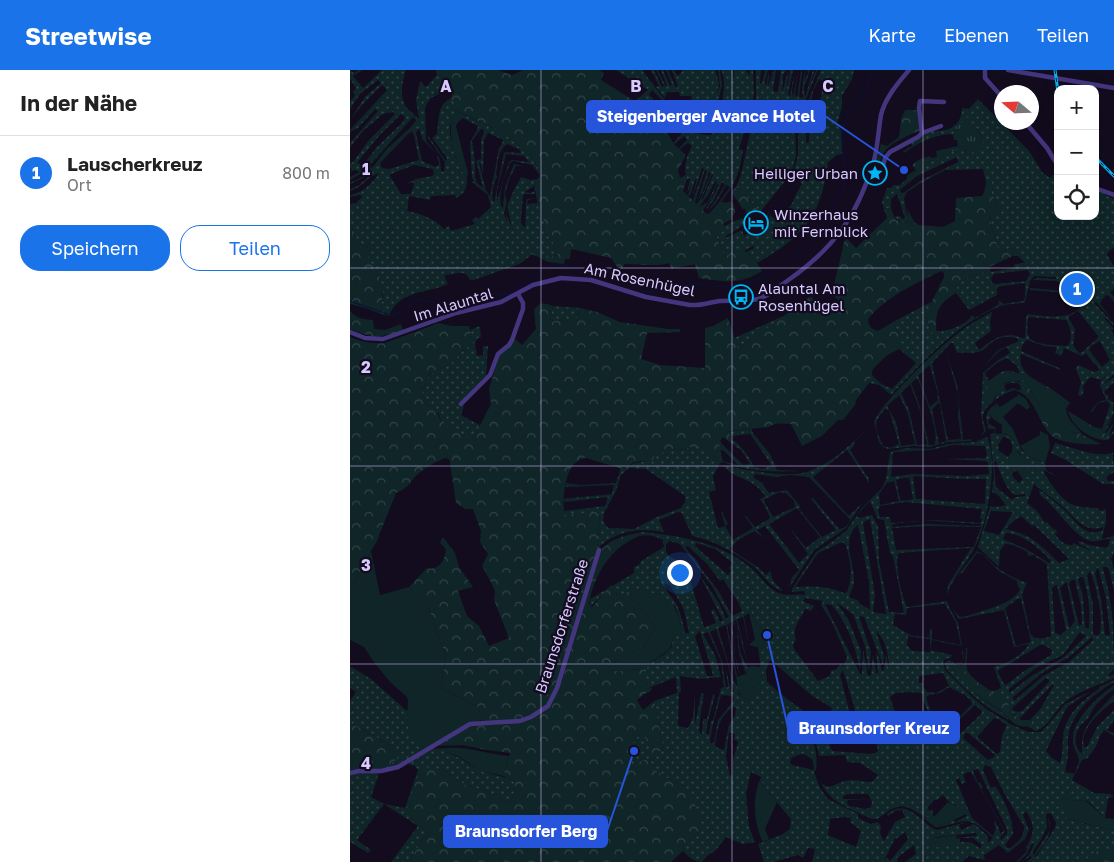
<!DOCTYPE html>
<html lang="de">
<head>
<meta charset="utf-8">
<style>
  body { margin:0; font-family:"Golos Text",sans-serif; background:#f6f6f6; color:#222 }
  .controls { position:absolute; right:15px; top:15px; display:grid; overflow:hidden; border-radius:10px; box-shadow:0 5px 20px #0002 }
  .controls button { width:45px; height:45px; display:grid; place-items:center; padding:0; border:0; border-bottom:1px solid #e0e0e0; background:#fff; color:#222; font:25px sans-serif }
  .compass { position:absolute; left:644px; top:15px; width:45px; height:45px; border-radius:50%; background:#fff; box-shadow:0 5px 20px #0002; rotate:289deg }
  .you { position:absolute; left:329px; top:502px; width:18px; height:18px; margin:-12px; border:4px solid #fff; border-radius:50%; background:#1a73e8; box-shadow:0 0 0 8px #1a73e833 }
  .badge { display:grid; place-items:center; width:32px; height:32px; border-radius:50%; background:#1a73e8; color:#fff; font-size:16px; font-weight:700 }
  .pin { position:absolute; translate:-50% -50%; border:2px solid #fff; box-shadow:0 1px 5px #0006 }
  .list { margin:0; padding:0; list-style:none }
  h2 { display:flex; justify-content:space-between; align-items:center; height:65px; margin:0; padding:0 20px; font-size:21px }
  h2 small { font-size:16px; font-weight:400; color:#767676 }
  .list li { display:grid; grid-template-columns:32px 1fr auto; gap:15px; align-items:center; box-sizing:border-box; height:75px; padding:0 20px; border-top:1px solid #e0e0e0 }
  .list b { display:block; font-size:19px; white-space:nowrap }
  .list p { margin:0; font-size:16px; white-space:nowrap; color:#767676 }
  .list em { font-size:16px; font-style:normal; color:#767676 }
  .actions { display:flex; gap:10px; padding:15px 20px }
  .actions a { flex:1; padding:11px 0; border:1px solid #1a73e8; border-radius:20px; text-align:center; font-size:18px; color:#1a73e8 }
  .actions .main { background:#1a73e8; color:#fff }
  .icon { flex:none; width:28px; height:28px; fill:none; stroke:currentColor; stroke-width:2; stroke-linecap:round; stroke-linejoin:round }
  .map { position:relative; flex:none; width:764px; height:792px; overflow:hidden }
  header { display:flex; align-items:center; gap:30px; box-sizing:border-box; height:70px; padding:0 25px; background:#1a73e8; color:#fff }
  header strong { font-size:24px }
  nav { display:flex; gap:28px; margin-inline-start:auto; font-size:18px }
  main { display:flex }
  aside { flex:1; background:#fff }
  .map>svg:first-child { display:block }
  .grass { fill:url(#grass-dots); fill-rule:evenodd }
  .forest { fill:url(#forest-crowns) }
  .park { fill:url(#park-tufts) }
  .garden { fill:#0f2528 }
  .lines { fill:none; stroke-linecap:round; stroke-linejoin:round }
  .stream { stroke:#08123b; stroke-width:1 }
  .minor { stroke:#44367e; stroke-width:4.5 }
  .rail-casing { stroke:#00b5f4; stroke-width:3 }
  .rail { stroke:#120c1e; stroke-width:1; stroke-dasharray:4; stroke-linecap:butt }
  .grid { fill:none; stroke:#d8c9ff; stroke-width:1; stroke-opacity:0.55 }
  .labels { text-anchor:middle; dominant-baseline:central; stroke-width:4.5; stroke-linejoin:round; paint-order:stroke }
  .poi-label { font-size:15px; fill:#d8c9ff; stroke:#120c1e; text-anchor:start }
  .street-label { font-size:15px; fill:#d8c9ff; stroke:#120c1e }
  .grid-label { font-size:16px; text-anchor:middle; font-weight:bold; fill:#d8c9ff; stroke:#120c1e; stroke-width:4.5; stroke-linejoin:round; paint-order:stroke }
  .leader { fill:none; stroke:#2654da; stroke-width:2 }
  .callout-dot { fill:#2654da; stroke:#120c1e; stroke-width:2 }
  .callout { fill:#2654da; stroke:#2654da; stroke-width:2 }
  .callout-label { font-size:16px; text-anchor:middle; font-weight:bold; fill:#fff }
</style>
</head>
<body>
<header>
<strong>Streetwise</strong>
<nav><a>Karte</a><a>Ebenen</a><a>Teilen</a></nav>
</header>
<main>
<aside>
<h2>In der Nähe<small></small></h2>
<ul class="list">
<li><span class="badge">1</span><div><b>Lauscherkreuz</b><p>Ort</p></div><em>800 m</em></li>
</ul>
<div class="actions"><a class="main">Speichern</a><a>Teilen</a></div>
</aside>
<div class="map">
<svg width="764" height="792" viewBox="0 0 764 792">
  <defs>
    <pattern id="grass-dots" width="8" height="8" patternUnits="userSpaceOnUse" patternTransform="scale(1.25)"><rect width="8" height="8" fill="#0f2528"/><path d="M2 2h.1M6 6h.1" fill="none" stroke="#314348" stroke-width="1.8" stroke-linecap="round"/></pattern>
    <pattern id="forest-crowns" width="20" height="18" patternUnits="userSpaceOnUse" patternTransform="scale(1.25)"><rect width="20" height="18" fill="#0f2528"/><path d="M2 6a3 3 0 1 1 6 0M12 15a3 3 0 1 1 6 0" fill="none" stroke="#314348"/></pattern>
    <pattern id="park-tufts" width="24" height="20" patternUnits="userSpaceOnUse" patternTransform="scale(1.25)"><rect width="24" height="20" fill="#0f2528"/><path d="M3 7l-1-3M5 7V3M7 7l1-3M15 17l-1-3M17 17v-4M19 17l1-3" fill="none" stroke="#314348"/></pattern>
  </defs>
  <rect width="100%" height="100%" fill="#120c1e"/>
  <g class="grass">
    <path d="M0 0 4 3 8 0H13L3 6 13 18 32 0H56C52 12 48 30 59 40 62 43 65 45 68 49L69 48 66 30 70 11 76 17 87 5 100 17 85 23 77 33 75 39 76 71 87 84 72 69 69 58 66 63 72 91 86 97 89 94 87 85 90 90 91 101 94 102 95 92 93 89 78 68V66L96 91 97 88 82 68 87 64C89 52 87 34 100 29 103 30 105 31 106 34 108 40 101 50 100 57 99 70 108 99 117 108 117 118 115 124 106 128L105 125 81 126 80 130 59 126 57 141C70 143 85 149 94 159L99 156 101 161 125 154 122 150 126 147 128 149 141 137 138 125 122 112 124 111 122 108 120 72 127 60 128 56 113 48 106 54 111 43C141 59 187 73 192 111L184 113V116L175 122 181 123 185 121V124H175L173 125 171 153 175 158 176 131 177 129 186 128 178 130 177 134 188 133 208 185 197 188 180 183 183 184 169 194 124 210H120C115 198 105 205 94 205L98 214C76 224 49 220 39 246L31 244 33 223 18 189V176L14 177 0 161V134L6 133 12 127 10 125 0 127V125C13 122 21 115 29 103 18 106 12 118 0 121V119L9 115 22 104 17 102 13 108 0 114V113L10 108 13 104 12 103 0 110V107L10 102 5 100 0 102 2 99 0 98V93L3 92 19 70 45 44 43 42 33 44 13 61 0 77V73L28 41 25 39 8 58 0 62V60L37 20 32 15 14 33 0 50 15 27 31 13 28 10 10 24 0 39V32L5 25 3 22 6 18 0 9ZM51 44 55 47 53 52 27 77 13 95 7 93 28 67ZM63 47 66 50 62 56 37 79 22 98 20 95ZM133 59 134 62 131 69V89L126 91 133 118 127 113 125 106V91L122 71 130 60ZM63 61 69 90 39 99 32 98 30 94 31 92 59 63ZM138 63 153 70 152 74 149 78 140 126 136 120 129 93 130 92 133 103 134 70ZM157 74 169 79 171 83 156 82 154 83 144 133C140 125 144 113 147 106L146 105C148 94 147 81 157 74ZM156 84 174 86 179 92 162 90 159 92 147 131V120ZM163 91 182 95 190 105 188 109 181 110 171 107 162 124 158 134V140L162 157 157 147 156 138 157 152 154 144 157 132 155 124 160 107 166 96H173L164 94 155 117 153 138 151 136C148 121 155 107 160 93ZM64 95 83 99 84 104 82 106C73 108 64 108 57 114L63 112 64 115 61 124H51L40 106 41 104Z"/>
    <path d="M266 0H292L324 42 328 50H333C341 61 348 65 361 65L363 60 364 62C369 47 379 13 371 0H382L384 9V0H396L397 4 398 0 399 8 400 0H403L404 24 399 54 396 56 389 79 393 80C389 105 386 112 372 131H370L380 117 376 115 366 133 356 143 366 130 375 114 372 112 364 130 355 141 369 115 367 114 361 129 353 140H351L350 137 358 132 367 112 365 111 358 125 351 134 363 105 362 104 352 128H351L361 103 359 102 354 118 347 133 357 101 355 100 345 132 343 130 354 99 352 98 342 129 347 108 345 110 340 126 338 125 342 111 337 124 340 109H337C333 98 336 87 342 76L338 73 330 79 329 78 337 70 334 66 325 74 323 73 333 62 322 48 312 57 311 56 320 42 318 36 302 20 299 25 303 28 302 34 296 31 292 37 285 31 298 20Z"/>
    <polygon points="301,0 304,0 312,17 314,16 306,0 308,0 316,17 317,16 311,0 313,0 320,16 322,15 316,0 318,0 325,16 327,18 328,17 322,0 324,0 328,6 333,0 365,0 369,13 367,23 370,16 368,0 370,0 372,15 368,31 343,36 341,26 330,26 329,22 317,22 315,28 306,17 309,16"/>
    <path d="M406 0H411L410 13 412 14 415 0H418L415 11 416 18 419 0 418 17 423 0 420 18 424 0H426L423 21 426 22 428 21 431 0H436L433 5 432 24 438 0 436 26 440 0H443L438 25 440 26 445 0 442 22 443 28 448 0 445 24 447 29 451 0 452 3 449 27 451 28 453 27 452 19 455 0V10L458 3 457 0H460L454 18 455 28 463 0 464 2 459 18 466 0H468L445 55 446 85 443 98 436 110 411 141 407 143 406 135C396 130 396 121 386 117L391 105 406 35Z"/>
    <path d="M471 0H504L502 9 492 26V37L487 54 491 60 492 84 487 85 478 92C471 147 454 166 407 193L396 182 404 178 403 176 394 181 391 178 375 187 366 165 376 159 374 156 387 150 404 146 386 160 376 166V168L392 160 394 166 401 161 400 160C411 162 412 159 419 152L418 150 412 156V153L419 142 417 150 421 145 423 148H431L443 132 445 126 452 114 443 104 448 85V56ZM469 9 473 11 468 52 466 57 459 62V72L456 73 457 38 460 32 459 45 463 21Z"/>
    <path d="M628 29 679 81 692 102 700 108 708 99V146H745V119L764 129V178L759 181 757 184 764 197V219L760 222 764 227V232L759 226 756 225 751 231 750 234 764 252 746 232 744 233 764 254V256L755 247V249L764 259 761 261 764 265V304L751 316 764 307V312L754 322 758 326 764 320 757 328 759 330 764 325 760 330 763 333 764 332 763 338 764 343 754 360 764 346 755 362 756 363 763 353 757 365 764 352 759 367 764 360V363L758 370 752 359 760 335 757 331 748 333 742 342H740L748 332 756 330 750 315 751 311 760 302 751 310 741 307 738 309 732 318 734 319 732 326 728 325 731 312 726 299 728 295 744 302 749 300 748 297 741 290 736 283 732 286 714 278 711 286 705 283 707 277 694 276 677 270 673 274 671 281 711 299 710 300 671 284C667 304 687 310 700 318 707 323 714 328 720 333L718 336 703 322 675 303 669 304 661 302 641 311 643 332 654 314 668 311 667 313H661L654 315 656 321 663 318 667 319C657 322 635 333 633 346 632 351 636 356 636 361L628 369 634 362 631 344 633 303 648 290 660 283 657 277 649 281 631 300 648 280 669 271 667 268C658 266 648 266 640 274 637 276 635 280 631 281 622 285 615 281 607 283L603 273H601L582 293 598 370 611 369 608 344 609 338 608 324 597 286 607 314 613 370 621 369 622 371 598 372 580 377 563 376 538 379 533 377 529 372 524 352C533 330 594 272 615 258 623 252 633 247 642 242L640 252 641 261 625 273 629 280C639 272 649 264 663 265 667 266 670 268 675 268L676 246 678 244C696 246 725 252 734 232L729 224 680 220V218L717 221V218L706 211 683 210 687 208 706 209V207L684 206 680 211 675 232C666 235 657 233 648 237 605 255 573 292 541 325L529 315 519 313 521 304 530 313 542 319 566 293 549 279 553 274 549 271V265L543 252 581 232 576 247 586 271V261C597 262 617 255 622 245L625 248 648 235 649 230 653 234 673 231 675 228V213L647 217V225L619 240 606 223C606 208 625 206 637 201V199L640 197 641 202 663 198 665 194 675 193 668 186H663L665 180 661 178 649 182 639 146 651 143 642 124V112L639 111 636 112 633 99 595 100 571 113 557 122 554 128 558 152 554 153 544 147 550 146 552 149 555 148 547 124 541 129V138L534 139 532 132 537 118H541L544 115H550L574 94 600 83 614 75 617 77 614 83 632 67 627 59 616 50 602 60 605 63V65C593 61 564 74 555 83L553 81 562 76 561 73C568 70 574 64 581 61 582 61 588 61 589 61 603 60 612 52 612 38L619 39ZM607 87 608 92 570 111 552 124 550 120 567 106ZM678 200 680 205 676 211 645 214 642 213 641 208 644 204ZM728 241 749 267 730 284 723 275 725 259 718 247ZM678 247 716 250C721 258 723 268 718 276 709 275 684 276 679 267 676 262 678 252 678 247ZM750 271 760 290 752 297 739 280 741 276ZM657 288 667 296 669 301V303C651 298 652 302 639 311L635 303 647 293ZM578 296H580L587 320 588 330 580 337 568 306ZM567 308C573 321 591 363 584 375H579L569 334 561 313ZM560 314 571 343 577 374 567 375 559 340 551 323ZM549 325 558 344 565 374 551 376 546 352 537 336ZM588 333 590 334 596 371 589 374 582 340ZM535 339 539 340 549 374 540 378 533 376C526 358 521 355 535 339Z"/>
    <polygon points="203,236 230,238 226,252 200,250"/>
    <polygon points="436,245 388,279 384,268"/>
    <path d="M130 256 131 267 128 268 125 273 127 286 133 285V276H138L136 306 111 332 114 336 111 345 130 355C128 359 127 364 124 366 115 372 98 356 91 352L89 344 76 334 72 321 79 305 108 289 106 286 123 273 120 260Z"/>
    <path d="M647 333 648 335 644 338 640 345 641 348 638 350 639 354 645 357 646 364C666 360 665 377 677 385 682 389 690 390 695 393L696 400 708 407 693 400C697 410 711 429 721 434 728 437 739 438 747 438L751 441 756 439V452L752 467 753 469 763 466 764 463V483L761 489 764 500V521L758 497H753V499C763 531 764 565 764 599L758 605 760 606 764 604V608C751 614 724 623 714 633 704 641 699 657 686 661L677 656H680L682 652 680 650 691 638 704 615H702L671 647C655 643 665 638 656 632 650 627 641 624 635 620 625 612 616 601 605 594L612 596 615 593 616 578H617C618 584 615 594 617 599 619 607 633 615 639 620 643 621 648 621 651 617L644 597C656 594 672 586 679 574L664 577 654 540 609 549 602 538 610 547 617 546C631 541 665 534 670 519L667 514V511L649 501 632 484 627 483 613 502 608 505 627 481C634 483 639 491 645 496 655 504 666 509 677 513L672 524 680 563C684 571 692 568 700 567L701 565 697 494 683 485 678 486 677 482C670 478 663 474 655 474L650 481 649 497 628 477 640 436 647 437 656 435 648 425 642 422 644 405 640 364 645 363 644 359H639C634 346 636 341 647 333ZM653 367C660 366 664 375 662 381H668L677 397 679 406 675 407 667 401 673 409 669 413 663 407 658 387 649 381 648 375ZM646 391C651 403 654 418 665 425L675 424V426L665 427 662 430 646 417 644 392ZM684 414C693 422 703 429 712 436 725 447 734 464 753 457V460C733 470 724 447 711 437 703 431 697 425 689 420L690 425C706 436 724 468 741 471 748 472 754 469 760 469L758 478 739 475 729 471V474L740 479 739 480 723 473V475C715 476 709 470 705 464L707 462 706 459 704 460 697 452 695 453 687 441 677 433ZM641 441 663 442 649 465 634 461ZM671 446 682 456 684 455 719 489 709 493C691 475 682 465 656 459L662 452ZM656 463C674 464 690 479 701 491L699 493 674 478 653 469ZM748 497 756 528 760 565 759 566 755 565 751 529 745 503ZM740 501C746 515 755 552 749 565H744L743 563V535L737 506ZM731 507H733C739 524 740 540 739 558L738 559 735 557 733 527 728 509ZM722 510H725L731 536 732 554 729 556 719 513ZM715 513H717L725 551 720 558 719 557 710 518ZM706 515H707L716 560 711 565 705 563 702 518ZM669 528 671 529 681 572 666 576 655 538ZM730 562 736 566 714 587 683 605 659 623V619L687 597 713 585ZM742 567 743 570 719 592 693 606 665 630H663V627L692 603 719 587ZM690 575H694L702 580 701 585 674 601 656 615 654 614 648 602 649 600ZM696 608 699 610V612L672 641 668 642 662 640V638Z"/>
    <path d="M519 358 505 371 504 376 500 380 519 409V413L497 380 463 407 498 445H500L512 433 496 458 464 480 439 518 442 507 449 500 415 456 407 460 414 468 404 461 387 471 380 479 409 498 416 505 420 501 423 511 433 521C420 518 413 504 403 496 386 483 363 470 342 466L332 443 328 442 309 450 314 462C288 458 266 460 247 479L250 445 214 446V441L255 436 258 427 215 432 213 429 262 424 264 415 215 417 216 413 231 415 266 413 270 401V398L273 399C283 392 291 392 302 391L305 384H311L317 379 330 380 341 377 351 376 370 393 363 406 366 420 359 422 368 458 375 456 371 440 378 454 375 456 383 470 403 458 393 443 405 457 419 449 420 447 412 431 409 430 415 426C402 406 385 411 373 395 395 400 439 409 460 401 483 392 501 374 519 358ZM279 398 296 399 335 426V432L331 438 307 447 284 459 258 458 253 451 254 443 266 421 271 405ZM405 404 426 407 441 405 459 407 500 449C500 454 494 459 489 459L463 428 460 430H462L486 460 472 467 449 439 450 436 437 420 419 423 412 413 403 407ZM430 422 436 423 444 431 445 437 423 447 414 431 415 429ZM447 438 470 467 456 478 439 457 458 484 449 493 419 454Z"/>
    <path d="M402 359V362L420 384 427 400 451 401C424 402 398 402 373 392L372 391 388 395 374 381 370 380 369 372 370 369 371 373 393 395 400 394 392 381 373 367C387 367 399 386 404 397L412 399 421 396V394L400 364 381 366 377 362Z"/>
    <path d="M637 367C649 391 637 456 624 479 615 495 603 507 597 525L598 515 621 478 548 483C545 499 551 522 557 537L597 531 600 539 608 553 614 588 611 593 606 592H611L613 590 612 576 582 570 580 580 602 585 601 588 595 589 593 592 595 600 623 628 639 641 658 652V653L678 662H691L698 655 715 634 741 621 717 637 696 681 702 688 710 693C713 685 712 678 713 669 714 646 731 631 749 619V617L764 610V612C743 624 722 642 718 667 717 673 719 677 718 683 718 689 716 696 715 702L724 704C735 684 724 687 723 671 721 650 749 626 764 615V619C756 625 747 632 742 641 741 642 739 648 738 648 736 651 732 653 730 656 724 665 723 679 733 684 727 657 748 643 764 624V631C752 640 729 659 734 677H737L747 657 764 640V650L757 660 764 664V666L754 660C749 665 749 670 746 676 743 681 740 684 738 688L732 690 722 710 744 723 760 724 764 727 758 728 755 748 739 732 735 730 725 731 721 728 718 720 715 743 718 749 764 761V781C751 779 743 780 735 792H677L682 787 680 786 672 792 680 784 684 773H682L676 785 668 792H666L676 782 679 775 675 779C684 765 686 756 676 741L673 745 679 760 675 769 658 783 649 775 634 785 635 790 629 789 619 786 612 792H555L566 784 564 775 547 788 548 792H462L465 779 458 778 453 788 448 785 424 792H414L408 774 433 764 440 759 441 749 413 716 411 707 401 702 396 723 399 757 405 772 393 774 376 767 366 780 357 786 352 792C343 792 339 787 333 781L334 774 350 761 341 721 306 702 298 689 281 696 283 671 289 665H293L298 672 301 681 314 680 304 631 327 623 326 607 299 618 297 616C290 590 307 593 320 579 323 575 322 569 325 564H333L326 537 286 519 268 526 261 516 240 537V529L284 503V497L290 494 291 491 314 477 313 470C306 466 297 464 289 466L287 463 294 462C332 466 370 473 400 497 410 505 417 518 429 523 439 527 446 523 455 525L454 521 442 522V519L466 482 482 472 497 460 511 439 532 418 536 409 540 382 556 378 580 379 598 374 625 372ZM603 375 635 376 637 386 635 388 595 389 636 391 638 393 639 404 618 406 562 404 541 407 543 382 581 380ZM565 406 612 409H636L635 434 566 429 563 408ZM559 407 563 429 552 431 550 429 546 410ZM544 411 549 431 530 435 529 424 537 413ZM520 431 528 449 534 450 540 483 543 486 554 543 539 542 529 491 528 456 522 445 509 448 507 447V445ZM555 432 632 439 630 449H632L631 453 587 450 541 453 540 447H530L528 440 530 436ZM520 449 536 544H535L523 542 525 525 513 452ZM565 451H586L631 454 630 456 578 454 542 457V454ZM508 455 519 511 520 540 509 533V531L499 527C501 522 503 517 504 512 505 494 490 468 508 455ZM578 456 631 457 624 477 546 480 542 458ZM319 471 330 474 362 516 379 547 376 549 369 533 349 504 373 550 370 552 364 539 361 541 366 553 355 557H354L338 502 331 493 319 486 316 482V475ZM492 472 496 475C500 491 504 506 497 522L494 523C477 516 462 516 445 517L468 483ZM346 473 365 479 383 493 379 498 381 501 378 505 345 476ZM338 476 358 495 370 511 373 509 388 532 392 541 382 546 369 522 335 477ZM314 513 320 515 334 540 339 563H335C333 554 331 544 327 535 323 527 315 522 314 513ZM455 528 473 531 471 535 482 552 497 587 493 597 491 593 487 599 481 601 480 606 468 611 444 579 443 575 446 569C441 559 451 548 455 539L461 541 464 536 453 531ZM487 533 503 544 515 576 519 602 521 582 509 546 514 547 533 595 534 586 526 561C536 570 539 585 539 599L536 584 534 600 532 601 529 588 526 581 528 603H526L523 584 521 605 518 606 513 579 512 604H510L475 534 482 535C497 553 506 577 510 600L511 581 499 551ZM595 534 606 553 611 575 582 569V559H580L579 568 560 565 543 555 545 544 556 545 557 538ZM401 542 408 557 418 562 414 570 413 579 408 577 412 608 396 629 388 624V617L383 610 368 558 376 555 386 607 387 606 377 555 379 554C386 570 383 590 390 606L384 581 383 562 379 553 383 551 387 561 389 583 396 604 398 598 390 582 388 565 384 551 386 550C391 566 392 582 400 596L396 587 387 549 393 547 399 575 394 546ZM366 559 378 594 384 622H381L376 598 378 617 376 618 372 591 360 562ZM350 561 363 605 362 606H357L345 566ZM358 562 371 591 374 617 371 618 363 650 361 651 359 664H356L358 651 365 625 363 624 357 649H353L352 665 349 661 351 641 354 624 351 623 345 655V623L343 647 338 658 328 656 329 623 331 622 330 606 351 609 371 607 365 585 353 564ZM558 566 580 569V582L562 581 557 575ZM419 591H422L461 625 482 638 476 657 437 629 417 612 416 601ZM493 600 504 636 506 651 501 648 490 605ZM593 603 599 616 586 623 577 622 573 617V613H569V606ZM599 617 615 625 623 633 601 656 593 661 582 647 576 627 579 625 590 623ZM559 622 572 623 573 630 579 644 574 648 572 645 556 650 547 648 540 627 546 623ZM371 625 382 626 384 628 382 633 368 650 364 672 362 674 360 672 362 658ZM625 635 632 641V643L602 672 596 665V662ZM383 637 386 638 385 646 379 655 374 680 366 677 365 675C367 659 369 647 383 637ZM644 648 648 649 657 655 652 666 650 682 647 684 627 667ZM449 652C460 660 468 673 469 686L495 685 497 692 510 693 528 705 522 712C512 712 501 708 492 712 488 713 484 716 478 717L471 713 469 707C476 732 501 739 522 749H527C533 746 538 740 544 738 560 731 568 748 583 749L584 747 582 743 583 742 581 739 580 741 577 738 584 730H587L593 725C599 735 611 736 617 746L605 752 604 750 585 757C592 757 598 755 605 753 622 747 631 757 643 768L638 773 637 765 624 754 611 760 609 755 617 752 587 760 584 759C568 749 557 729 537 744L538 746 545 741 552 740 555 747 545 752 534 771 530 763 531 756 528 752 521 754 508 748V744L478 729 470 718 464 702 466 700C468 682 465 664 448 654ZM481 656 509 659 527 675 528 681 525 683 520 684 483 681 481 679C479 673 478 661 481 656ZM379 662 385 664 384 669 388 672 383 690V705L380 706 376 686ZM615 663H618L645 685 644 687 638 690 613 668ZM451 684 456 685 463 690 464 700 442 695 440 693 441 688ZM635 695 641 697 655 725 674 756C675 766 667 773 660 778H657L655 775 663 764C663 748 654 729 645 716L641 718 633 700ZM628 699 657 759V764L651 770 650 768 655 761 631 719 633 718 630 712 628 713 623 701ZM618 702H621L654 760 651 764 645 750 644 754 646 758 643 766 622 748 606 710 609 708 612 714 616 712 613 705ZM498 724H518L522 732 521 737 516 739 499 736 497 733 498 730 518 729H493V726ZM701 743 706 753 705 758 686 787 685 786C694 774 705 763 698 747L700 760 684 785 682 783 692 768 697 757 696 744ZM495 747 501 748 500 752 511 761 506 777 478 765 480 749ZM555 762 558 769 540 791 538 788 535 789 545 768 546 769ZM626 763 627 766 606 768H623L632 775 630 779C619 767 608 773 594 775L585 767Z"/>
    <path d="M705 373C724 377 742 388 763 383L764 402 756 407 758 411H764V414H753L714 389 701 383Z"/>
    <path d="M597 591C607 603 616 616 628 626 640 635 650 638 659 650 635 638 614 619 596 599L595 593Z"/>
    <polygon points="0,596 21,609 57,641 58,653 78,678 47,696 35,699 46,678 0,653 0,631 6,622 0,618"/>
    <path d="M96 678V682C112 687 121 697 135 702 144 705 153 706 162 710L165 713 164 723 160 734 139 722 115 715 92 699 59 746 79 764 73 769 59 792H41L68 756 34 734 7 770 21 780 18 783 0 772V704L9 702 29 703 21 727 34 734 55 738 68 700 65 696 60 695 58 693 82 679Z"/>
  </g>
  <g class="forest">
    <path d="M86 0H148L162 5 173 0H249L254 3 251 10 286 32 316 60 323 73 336 85 328 100 330 108 336 105 337 109 333 121 347 134 351 128 353 129 350 138 357 144 360 143 370 131 376 133 380 131 384 135 385 143 381 148 382 149 373 154 377 159 366 166 375 187 391 177 407 193 412 201C390 215 374 212 349 208L345 194 321 199 320 193C304 197 290 194 275 194L270 201 261 188 221 179 220 189H215L214 194 198 192 180 183 181 176 197 188 208 185 188 136 184 113 192 111C188 73 135 56 106 40V34L100 29 102 26 101 23 97 21 80 28 91 19 99 16 87 5Z"/>
    <path d="M555 40H567L571 60C558 66 540 72 533 84 531 87 530 92 528 95L525 96 531 74 537 76 549 67 551 49Z"/>
    <path d="M639 110 642 112V124L651 143 639 147 649 182 661 178 665 180 663 186 637 198V201C625 206 606 208 606 223 582 237 586 249 587 273L576 247V243L594 207V203L591 201C565 214 537 226 518 249 519 257 521 259 528 261L543 252 549 265V271L553 274 549 279 536 286 523 299 519 313 506 330 505 335 493 350H488L472 366 452 376 441 354C433 354 425 352 419 357L381 361 377 362 381 366V369L373 367 369 372 373 392 370 393 351 377H341L330 380 317 379 311 384H305L302 393C291 389 282 392 273 399L236 388C213 391 213 429 214 445L248 442 250 444 247 479 250 481C260 469 273 466 287 463L289 466C260 478 244 505 239 534L240 537 243 536 261 515 268 526 278 521 306 557 293 577 266 591 259 597 262 601 296 599V614L299 618H302L300 622 296 623 287 630 293 640 304 631 314 680 301 684 298 672 293 665H289L283 671 281 695 298 689 307 702 341 721 351 755 350 761 334 774 333 781 321 792H59L73 769 79 764 59 746 56 741 71 697 92 699 115 715 139 722 160 734 164 723 165 713 162 710 153 706 160 683 137 680 113 675 87 676 116 657 132 653 128 637 91 618 96 585 87 565 80 541 59 517 77 498C89 501 95 490 96 479L90 473 92 468H94L105 483 109 497 123 517 108 521 117 546 129 556 139 576 159 568 144 530 145 522 142 514 132 496 138 484 130 472 131 461 123 439H115L106 433 100 393 99 389 95 388C86 392 75 397 67 405 57 415 61 416 46 423L26 473 21 481 0 520V267C12 272 22 274 35 273L89 253 101 256H119L123 273 106 286 108 289 79 305 72 321 76 334 86 340 91 352 112 365 120 367 125 365 141 334 139 319 149 285 165 269 172 275 186 259 184 240C190 231 194 233 203 236L200 250 226 252 230 238 247 242 270 252 318 259H330V262L297 263 291 289 310 295 355 298V258L363 256 378 248 388 279 461 226 478 246 491 233 482 224 494 172 496 168 506 178 537 148 534 139 541 138 545 149 554 153 558 152 557 139 565 153 569 155 593 157 605 151 606 128 632 126 635 120 636 112Z"/>
    <path d="M386 117C396 121 396 130 406 135L407 143 397 145 395 139H393L381 122Z"/>
    <path d="M0 161 14 177H21L23 179 19 185 18 189C35 209 33 219 31 244L19 239 0 234Z"/>
    <path d="M0 240C5 249 14 249 23 250L24 259 35 260 51 254 53 260C28 268 25 269 0 259Z"/>
    <path d="M674 309 689 334 722 362 733 365 751 374C739 375 710 374 701 365 687 352 686 326 664 320H671L670 315 667 313Z"/>
    <path d="M718 341 744 357 752 359 758 370C742 371 722 357 718 341Z"/>
    <path d="M599 590C620 601 635 625 657 630L662 644 665 646H669L671 650H680L682 652V655C667 661 661 650 652 642 646 636 636 632 629 626 616 617 607 603 597 591Z"/>
    <path d="M0 653 46 678 49 685C39 703 18 700 0 701Z"/>
    <polygon points="751,779 764,781 764,792 735,792 740,785"/>
  </g>
  <polygon class="park" points="618,47 632,67 635,79 614,85 617,77 612,76 600,83 574,94 558,108 556,106 566,100 562,95 570,89 580,86 581,88 587,87 586,81 608,76 607,70 604,70 603,65 605,65 605,63 602,60"/>
  <g class="garden">
    <path d="M106 40 111 43 106 56 118 103 117 108C105 96 94 56 106 40Z"/>
    <path d="M656 302 669 304 675 303 703 322 718 336 716 338 717 344 720 350 733 365C699 356 691 337 674 309 669 313 661 311 654 313V318L644 328 643 332H636L638 311Z"/>
    <path d="M668 324 676 329 680 337 677 340 671 335 667 334 653 347 663 359 670 376 690 365V361L698 365 700 376 695 393 676 385 671 377H668C664 371 660 363 652 363V355L643 349 640 345 641 341 648 335 650 337 667 326Z"/>
    <path d="M662 381H667L677 395 679 392 691 399V401C685 404 681 399 677 395L681 403 679 406 675 407 667 401 662 403 658 387Z"/>
    <polygon points="21,481 30,525 59,517 80,541 87,565 96,585 91,618 128,637 132,650 115,655 78,678 59,669 57,644 58,631 57,627 41,613 26,595 14,577 0,570 0,520"/>
    <path d="M286 519C322 527 324 527 333 564L325 565 319 580 301 592 296 599 261 601 258 597 271 588 293 577 306 557 278 521Z"/>
    <polygon points="401,542 408,557 418,562 414,570 416,571 413,579 399,575 405,569 399,543"/>
    <path d="M401 596 411 597 412 608 403 631C385 626 389 623 386 607L396 604 398 598Z"/>
    <path d="M96 678C117 676 138 684 159 686L153 706 131 701 108 686 96 682Z"/>
    <path d="M411 707 413 716 427 732 415 759 419 769 413 772C403 752 402 726 411 707Z"/>
    <polygon points="718,720 724,726 722,728 725,731 735,730 755,748 764,749 764,761 718,749 715,743 705,733"/>
    <polygon points="598,732 613,740 616,744 604,750 585,757 572,747 583,748"/>
    <polygon points="606,765 606,768 610,769 610,773 590,777 580,778 578,769"/>
  </g>
  <g class="lines">
    <g class="stream">
      <polyline points="496,105 492,70 493,58 498,43 517,17 522,2"/>
      <path d="M363 216C407 222 453 187 476 152 481 145 483 136 488 128 491 122 495 117 497 111"/>
      <polyline points="145,226 158,224 193,199 204,194 226,198 244,205 276,208 293,221 297,222 306,222 343,213 354,215"/>
      <polyline points="0,231 40,245 46,245 67,230 110,235 117,235 128,231"/>
    </g>
    <g class="minor">
      <polyline points="635,0 635,8 652,27"/>
      <polyline points="658,0 764,18"/>
      <polyline points="675,52 697,78 708,96"/>
      <polyline points="572,63 569,38 570,31 594,32"/>
      <polyline points="519,105 527,107 531,104 535,88 540,82 568,67 572,63 591,56"/>
      <polyline points="745,118 764,125"/>
      <path d="M0 262 15 268 33 269 106 243 151 232 183 215 211 208 241 210 296 227 340 235C351 236 360 232 370 231 383 230 395 232 408 229 419 226 428 217 437 211 483 179 506 148 523 94 528 78 528 62 531 45 535 28 548 13 559 0"/>
      <polyline points="111,334 140,305 148,284 159,275 162,270 173,239 173,233 168,224"/>
      <polyline points="0,703 9,701 31,701 48,697 120,654 170,651 181,647 198,636 207,618 249,480"/>
    </g>
    <g class="rail-casing">
      <g id="rail">
        <polyline points="705,0 708,22"/>
        <polyline points="745,87 764,106"/>
      </g>
    </g>
    <use href="#rail" class="rail"/>
  </g>
  <path class="grid" d="M191 0V792M382 0V792M573 0V792M0 198H764M0 396H764M0 594H764"/>
  <defs>
    <g id="sight-ring" transform="scale(1.25)"><circle r="9.5" fill="#120c1e" stroke="#00b5f4" stroke-width="1.5"/><path d="M0-6L1.8-2.2L6-1.7L2.9 1.2L3.7 5.4L0 3.3L-3.7 5.4L-2.9 1.2L-6-1.7L-1.8-2.2Z" fill="#00b5f4"/></g>
    <g id="hotel-ring" transform="scale(1.25)"><circle r="9.5" fill="#120c1e" stroke="#00b5f4" stroke-width="1.5"/><path d="M-6-4.5h1.5V1H6V5H4.5V3h-9V5H-6ZM-4 0a1.8 1.8 0 1 1 3.6 0ZM.5 0V-2.5h3Q6-2.5 6 0Z" fill="#00b5f4"/></g>
    <g id="bus-ring" transform="scale(1.25)"><circle r="9.5" fill="#120c1e" stroke="#00b5f4" stroke-width="1.5"/><path d="M-5-6H5V4H4V6H2V4H-2V6H-4V4H-5ZM-3.5-4V0h7V-4ZM-3.5 1.2v1.5H-2V1.2ZM2 1.2v1.5H3.5V1.2Z" fill="#00b5f4"/></g>
  </defs>
  <g fill-rule="evenodd">
    <use href="#sight-ring" x="525" y="103"/>
    <use href="#hotel-ring" x="406" y="153"/>
    <use href="#bus-ring" x="391" y="227"/>
  </g>
  <g class="labels">
    <g class="poi-label">
      <text x="508" y="103" text-anchor="end">Heiliger Urban</text>
      <text x="424" y="144">Winzerhaus<tspan x="424" dy="17">mit Fernblick</tspan></text>
      <text x="408" y="218">Alauntal Am<tspan x="408" dy="17">Rosenhügel</tspan></text>
    </g>
    <g class="street-label">
      <text transform="translate(290 209) rotate(12)">Am Rosenhügel</text>
      <text transform="translate(103 234) rotate(-17)">Im Alauntal</text>
      <text transform="translate(211 556) rotate(-72)">Braunsdorferstraße</text>
    </g>
  </g>
  <g class="grid-label">
    <text x="96" y="22">A</text>
    <text x="286" y="22">B</text>
    <text x="478" y="22">C</text>
    <text x="16" y="105">1</text>
    <text x="16" y="303">2</text>
    <text x="16" y="501">3</text>
    <text x="16" y="699">4</text>
  </g>
  <path class="leader" d="M554 100L475 46M417 565L438 658M284 681L257 761"/>
  <g class="callout-dot">
    <circle cx="554" cy="100" r="5"/>
    <circle cx="417" cy="565" r="5"/>
    <circle cx="284" cy="681" r="5"/>
  </g>
  <g class="callout">
    <rect x="237" y="31" width="238" height="31" rx="5"/>
    <rect x="438" y="642" width="171" height="31" rx="5"/>
    <rect x="94" y="746" width="163" height="31" rx="5"/>
  </g>
  <g class="callout-label">
    <text x="356" y="52">Steigenberger Avance Hotel</text>
    <text x="524" y="664">Braunsdorfer Kreuz</text>
    <text x="176" y="767">Braunsdorfer Berg</text>
  </g>
</svg>
<div class="controls">
<button>+</button>
<button>−</button>
<button><svg class="icon" aria-label="locate" viewBox="0 0 24 24"><circle cx="12" cy="12" r="6"/><path d="M12 2v4M12 18v4M2 12h4M18 12h4"/></svg></button>
</div>
<svg class="compass" viewBox="-18 -18 36 36"><path d="M0-13l5 13h-10z" fill="#e53935"/><path d="M0 13l5-13h-10z" fill="#767676"/></svg>
<div class="you"></div>
<div class="pin badge" style="left:727px;top:219px">1</div>
</div>
</main>
</body>
</html>
